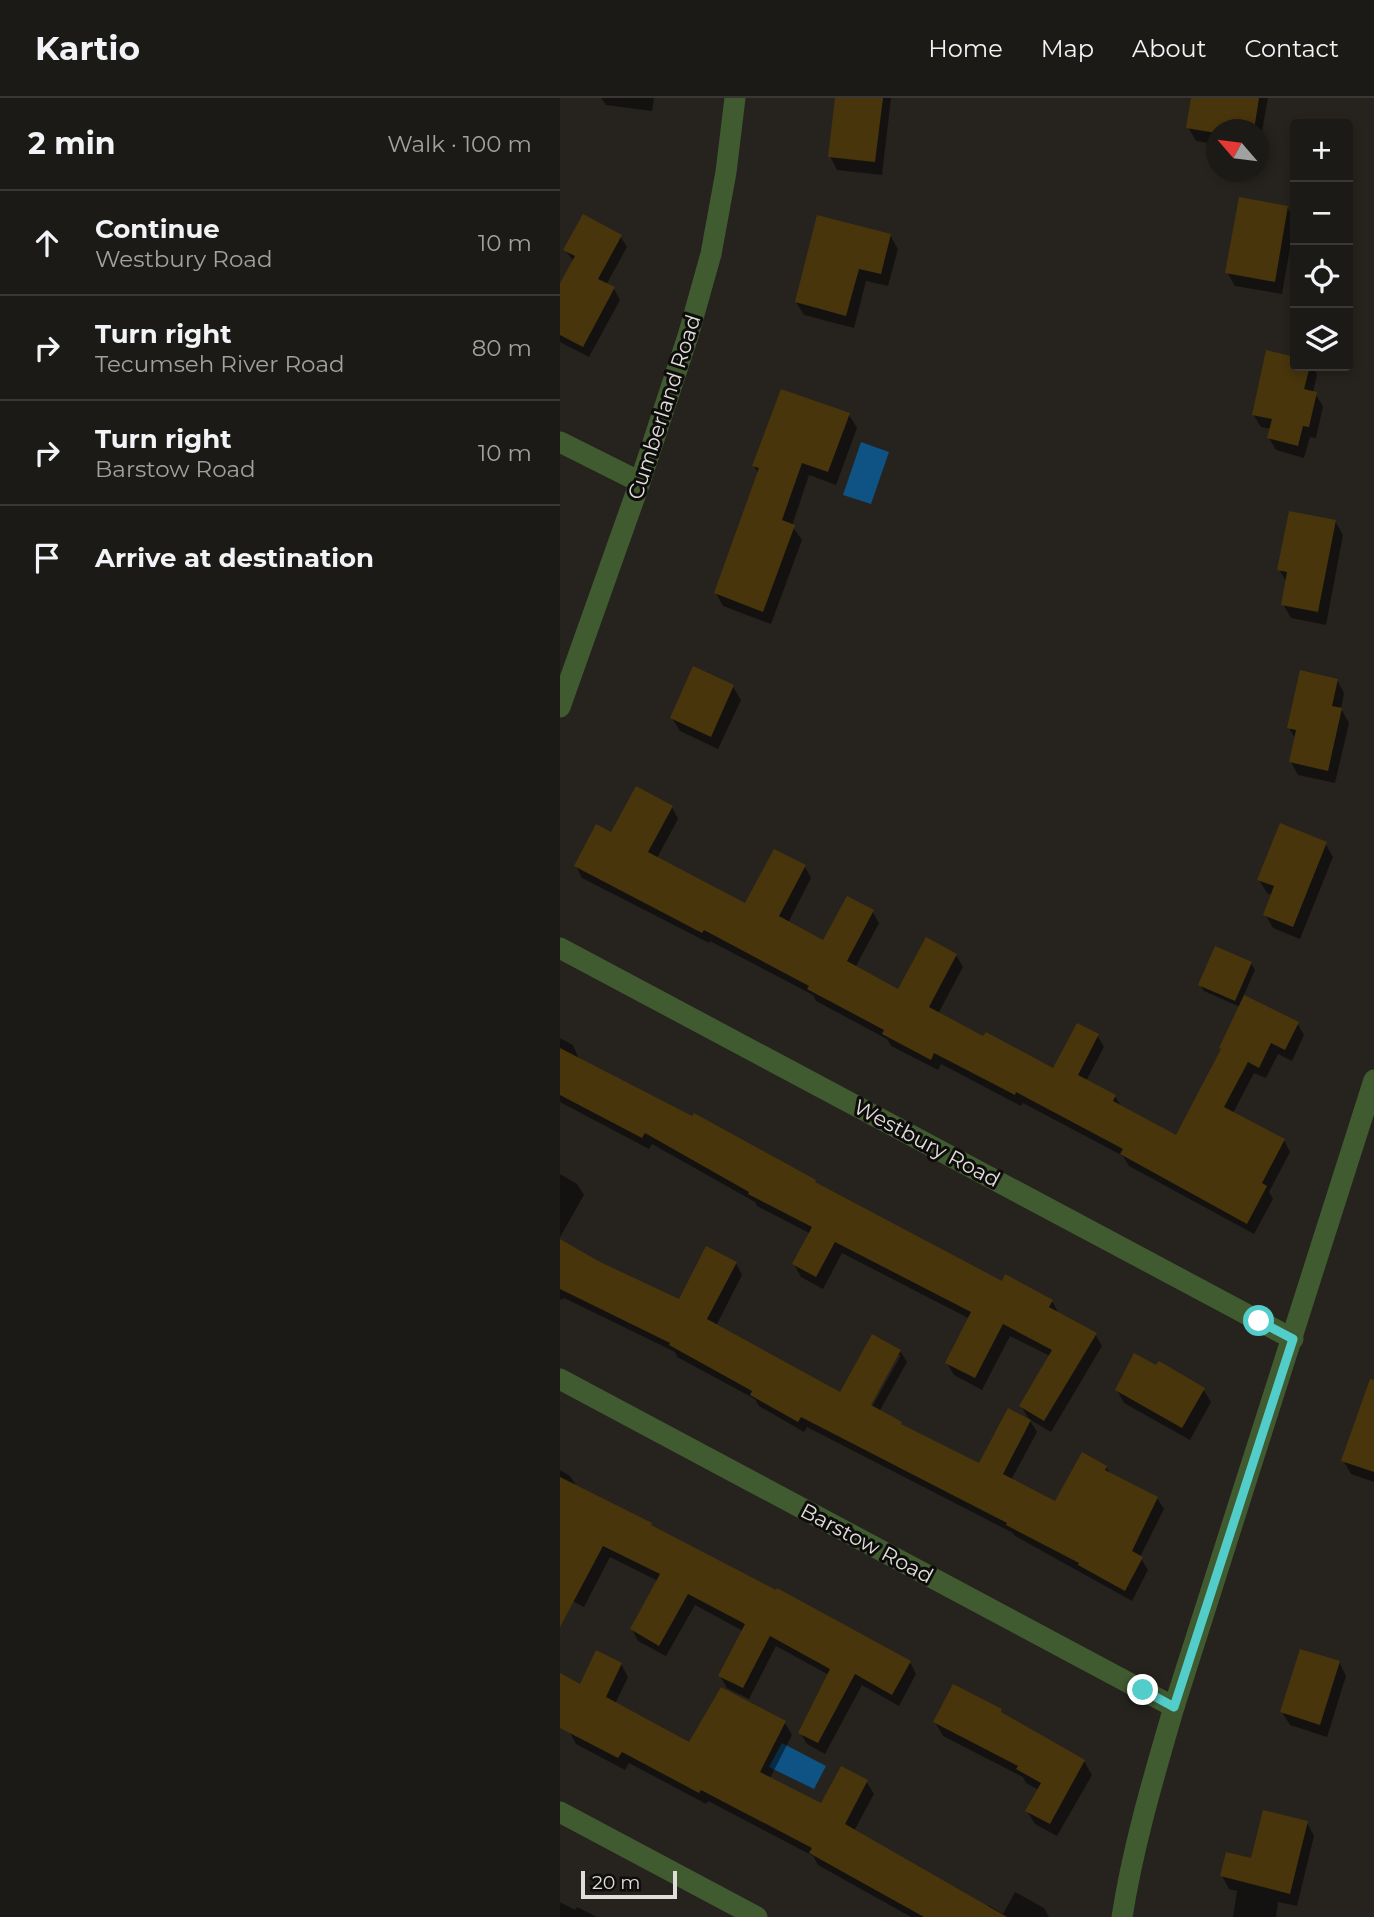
<!DOCTYPE html>
<html lang="en">
<head>
<meta charset="utf-8">
<style>
  body { margin:0; font-family:Montserrat,sans-serif; background:#25231f; color:#f1f3f6 }
  .controls { position:absolute; right:21px; top:21px; display:grid; overflow:hidden; border-radius:7px; box-shadow:0 4px 10px #0003 }
  .controls button { width:63px; height:63px; display:grid; place-items:center; padding:0; border:0; border-bottom:2px solid #3a3835; background:#1c1a16; color:#f1f3f6; font:35px sans-serif }
  .compass { position:absolute; left:646px; top:21px; width:63px; height:63px; border-radius:50%; background:#1c1a16; box-shadow:0 4px 10px #0003; rotate:298deg }
  .scale { position:absolute; left:21px; bottom:18px; width:96px; box-sizing:border-box; padding-left:7px; border:4px solid #e0dedb; border-top:0; font-size:19px; line-height:24px; white-space:nowrap; color:#e0dedb; -webkit-text-stroke:5px #0e0d0b; paint-order:stroke }
  .stop { position:absolute; width:21px; height:21px; margin:-16px; border:5px solid #53cdca; border-radius:50%; background:#fff }
  .stop.end { background:#53cdca; border-color:#fff; box-shadow:0 2px 7px #0008 }
  .list { margin:0; padding:0; list-style:none }
  h2 { display:flex; justify-content:space-between; align-items:center; height:91px; margin:0; padding:0 28px; font-size:30px }
  h2 small { font-size:23px; font-weight:400; color:#a0a1a1 }
  .list li { display:grid; grid-template-columns:46px 1fr auto; gap:21px; align-items:center; box-sizing:border-box; height:105px; padding:0 28px; border-top:2px solid #3a3835 }
  .list b { display:block; font-size:26px; white-space:nowrap }
  .list p { margin:0; font-size:23px; white-space:nowrap; color:#a0a1a1 }
  .list em { font-size:23px; font-style:normal; color:#a0a1a1 }
  .icon { flex:none; width:38px; height:38px; fill:none; stroke:currentColor; stroke-width:2; stroke-linecap:round; stroke-linejoin:round }
  .map { position:relative; flex:none; width:814px; height:1819px; overflow:hidden }
  header { display:flex; align-items:center; gap:42px; box-sizing:border-box; height:98px; padding:0 35px; background:#1c1a16; border-bottom:2px solid #3a3835 }
  header strong { font-size:33px }
  nav { display:flex; gap:38px; margin-inline-start:auto; font-size:24px }
  main { display:flex }
  aside { flex:1; background:#1c1a16 }
  .map>svg:first-child { display:block }
  .water { fill:#0e5384 }
  .shadow { fill:#0007; fill-rule:evenodd }
  .building { fill:#48350b }
  .lines { fill:none; stroke-linecap:round; stroke-linejoin:round }
  .minor { stroke:#415b31; stroke-width:21 }
  .route { stroke:#53cdca; stroke-width:9 }
  .labels { text-anchor:middle; dominant-baseline:central; stroke-width:6; stroke-linejoin:round; paint-order:stroke }
  .street-label { font-size:21px; fill:#e0dedb; stroke:#0e0d0b }
</style>
</head>
<body>
<header>
<strong>Kartio</strong>
<nav><a>Home</a><a>Map</a><a>About</a><a>Contact</a></nav>
</header>
<main>
<aside>
<h2>2 min<small>Walk · 100 m</small></h2>
<ul class="list">
<li><svg class="icon" aria-label="ahead" viewBox="0 0 24 24"><path d="M12 20V5M6 11l6-6 6 6"/></svg><div><b>Continue</b><p>Westbury Road</p></div><em>10 m</em></li>
<li><svg class="icon" aria-label="right" viewBox="0 0 24 24"><path d="M7 20v-9h11M14 6l5 5-5 5"/></svg><div><b>Turn right</b><p>Tecumseh River Road</p></div><em>80 m</em></li>
<li><svg class="icon" aria-label="right" viewBox="0 0 24 24"><path d="M7 20v-9h11M14 6l5 5-5 5"/></svg><div><b>Turn right</b><p>Barstow Road</p></div><em>10 m</em></li>
<li><svg class="icon" aria-label="arrive" viewBox="0 0 24 24"><path d="M6 21V4h12l-3 4 3 4H6"/></svg><div><b>Arrive at destination</b></div></li>
</ul>
</aside>
<div class="map">
<svg width="814" height="1819" viewBox="0 0 814 1819">
  <rect width="100%" height="100%" fill="#26231e"/>
  <g class="water">
    <polygon points="301,344 329,354 311,406 283,397"/>
    <polygon points="222,1645 266,1668 254,1691 209,1669"/>
  </g>
  <g class="shadow">
    <polygon points="41,0 94,0 92,13 46,7"/>
    <polygon points="276,0 331,0 322,77 277,72 270,58"/>
    <polygon points="633,0 708,0 698,56 698,32 656,32 656,58 653,52 654,46 636,43 628,29"/>
    <polygon points="727,109 735,122 722,196 675,188 667,174"/>
    <polygon points="330,137 338,151 328,188 306,183 294,230 244,217 236,204"/>
    <polygon points="60,138 67,149 46,187 54,191 60,202 29,259 0,244 0,189 14,164 5,152"/>
    <polygon points="707,254 735,260 735,268 752,268 757,276 753,295 755,296 763,308 756,340 750,339 744,360 716,352 709,340 712,331 701,329 693,316"/>
    <polygon points="289,317 297,330 276,387 249,377 232,428 242,442 211,526 163,508 156,495 199,376 194,368"/>
    <polygon points="775,423 783,437 766,527 731,520 723,506 727,485 719,471"/>
    <polygon points="134,571 173,589 181,602 158,651 120,633 112,620"/>
    <polygon points="777,582 784,595 781,611 789,625 775,685 738,677 731,664 736,642 729,630"/>
    <polygon points="112,709 118,721 97,760 186,807 245,769 251,780 228,825 264,844 312,813 319,825 295,870 339,893 396,857 403,869 378,916 424,941 493,972 537,937 544,949 526,983 555,998 562,1010 616,1039 662,953 680,909 644,893 640,887 691,865 695,872 683,899 737,925 744,937 732,963 718,956 706,980 694,975 673,1015 724,1042 730,1054 709,1094 713,1101 694,1136 569,1068 563,1058 463,1005 461,1008 381,966 378,972 331,948 327,941 256,903 253,897 150,843 149,845 22,780 16,768 52,737"/>
    <polygon points="765,745 773,759 740,841 713,830 705,816 712,797 707,795 699,782"/>
    <path d="M0 940 13 947 19 961 255 1083 257 1087 442 1185 492 1203 499 1216 535 1236 542 1248 491 1334 469 1321 477 1334 451 1382 496 1405 546 1369 551 1377 597 1400 604 1411 580 1459 588 1472 572 1503 455 1438 453 1435 247 1329 244 1334 199 1308 195 1301 117 1259 115 1254 4 1200 2 1202 0 1201V1143L39 1166 120 1203 176 1165 182 1177 156 1228 280 1297 340 1253 347 1264 319 1314 342 1328 420 1367 470 1323 461 1308 490 1258 450 1238 422 1292 394 1277 387 1265 410 1221 282 1155 263 1191 241 1179 234 1166 251 1136 197 1108 195 1104 92 1046 89 1051 0 1004ZM337 1257H341L308 1316 305 1314Z"/>
    <polygon points="0,1076 17,1086 24,1097 0,1139"/>
    <polygon points="643,1291 651,1304 630,1342 564,1305 557,1292"/>
    <polygon points="814,1334 814,1384 791,1376 783,1362"/>
    <polygon points="0,1372 10,1378 17,1389 350,1564 356,1576 339,1608 302,1587 265,1656 247,1646 240,1634 269,1577 216,1548 189,1601 167,1590 160,1578 183,1533 135,1507 106,1558 78,1543 72,1531 98,1483 50,1459 24,1509 0,1496"/>
    <polygon points="779,1564 786,1578 767,1639 730,1627 722,1614"/>
    <polygon points="61,1566 68,1579 55,1606 130,1646 225,1625 232,1637 210,1680 261,1708 306,1683 314,1696 294,1733 427,1810 428,1807 443,1816 455,1794 484,1810 489,1819 351,1819 258,1767 253,1758 148,1703 146,1706 69,1665 65,1672 16,1646 9,1633 0,1629 0,1577 21,1588"/>
    <polygon points="441,1613 444,1618 524,1663 532,1677 497,1738 475,1726 467,1713 479,1692 466,1685 463,1679 383,1638 375,1624"/>
    <polygon points="747,1725 754,1738 737,1808 718,1804 716,1819 673,1819 677,1793 669,1791 662,1778 692,1762"/>
    <polygon points="0,1804 15,1812 17,1809 37,1819 0,1819"/>
  </g>
  <g class="building">
    <polygon points="275,0 323,0 315,64 268,59"/>
    <polygon points="631,0 699,0 694,32 656,32 656,35 626,30"/>
    <polygon points="679,99 728,108 715,184 665,175"/>
    <polygon points="23,116 62,137 38,181 55,189 23,249 0,237 0,185 15,158 3,152"/>
    <polygon points="257,117 331,136 321,176 299,171 286,218 235,204"/>
    <polygon points="706,252 735,259 735,268 750,268 744,291 757,294 749,329 743,328 738,348 707,340 712,321 692,317"/>
    <polygon points="221,291 290,315 268,374 242,365 222,422 235,427 203,514 154,495 199,370 192,368"/>
    <polygon points="729,413 776,422 758,514 721,507 727,474 717,472"/>
    <polygon points="133,568 174,587 151,639 110,620"/>
    <polygon points="740,572 778,581 772,608 782,610 768,673 729,664 736,632 727,630"/>
    <polygon points="76,688 113,708 88,754 185,805 214,751 246,767 219,818 263,842 287,798 314,812 287,863 338,891 366,839 397,856 369,909 423,938 426,934 493,970 517,925 539,936 518,977 556,997 553,1003 616,1037 661,951 659,950 684,897 739,924 725,952 711,945 699,970 688,964 664,1009 725,1041 702,1085 707,1088 687,1126 560,1056 563,1051 456,994 455,997 374,955 371,962 322,936 324,932 247,891 249,888 144,832 142,835 14,768 36,726 51,734"/>
    <polygon points="720,725 767,744 733,829 703,817 714,788 697,782"/>
    <polygon points="655,848 692,864 675,903 638,887"/>
    <polygon points="0,950 132,1018 134,1015 256,1082 255,1084 442,1183 445,1176 493,1202 489,1209 537,1235 484,1323 459,1308 492,1252 443,1226 415,1280 385,1265 411,1214 275,1144 256,1179 232,1166 252,1129 188,1096 189,1094 85,1035 82,1040 0,997"/>
    <polygon points="0,1141 40,1164 119,1201 146,1148 177,1164 147,1221 280,1294 312,1236 341,1252 311,1307 342,1324 341,1326 419,1365 448,1310 471,1322 443,1376 495,1403 522,1354 547,1368 545,1372 598,1399 572,1453 583,1459 565,1493 518,1467 519,1465 446,1427 447,1425 241,1319 238,1324 190,1297 192,1293 109,1247 110,1245 0,1191"/>
    <polygon points="574,1255 596,1267 599,1263 645,1290 622,1330 555,1292"/>
    <polygon points="810,1281 814,1282 814,1374 781,1363"/>
    <polygon points="0,1379 92,1425 91,1427 216,1492 217,1490 351,1563 332,1597 295,1576 258,1645 238,1635 270,1571 210,1538 183,1590 158,1578 185,1526 128,1496 99,1548 70,1531 100,1476 43,1448 0,1529"/>
    <polygon points="740,1551 780,1563 760,1627 720,1614"/>
    <polygon points="36,1552 62,1565 46,1599 129,1644 161,1589 226,1623 200,1674 261,1705 281,1668 308,1682 285,1726 447,1819 364,1819 249,1755 252,1750 141,1692 139,1695 62,1654 58,1660 0,1630 0,1575 20,1586"/>
    <polygon points="393,1586 442,1611 441,1614 525,1662 490,1726 465,1713 481,1685 456,1671 458,1668 373,1624"/>
    <polygon points="703,1712 748,1723 730,1796 660,1778 666,1754 691,1760"/>
  </g>
  <g class="lines">
    <g class="minor">
      <polyline points="0,344 80,384"/>
      <polyline points="0,609 80,384 128,238 151,156 166,74 175,0"/>
      <polyline points="0,850 733,1241"/>
      <polyline points="0,1281 614,1609"/>
      <polyline points="0,1714 197,1819"/>
      <path d="M562 1819C573 1748 594 1678 614 1609L814 982"/>
    </g>
  </g>
  <g class="lines">
    <polyline class="route" points="583,1592 614,1609 733,1241 699,1223"/>
  </g>
  <g class="labels">
    <g class="street-label">
      <text transform="translate(104 309) rotate(-72)">Cumberland Road</text>
      <text transform="translate(367 1045) rotate(28)">Westbury Road</text>
      <text transform="translate(307 1445) rotate(28)">Barstow Road</text>
    </g>
  </g>
</svg>
<div class="controls">
<button>+</button>
<button>−</button>
<button><svg class="icon" aria-label="locate" viewBox="0 0 24 24"><circle cx="12" cy="12" r="6"/><path d="M12 2v4M12 18v4M2 12h4M18 12h4"/></svg></button>
<button><svg class="icon" aria-label="layers" viewBox="0 0 24 24"><path d="M12 4l9 5-9 5-9-5zM3 14l9 5 9-5"/></svg></button>
</div>
<svg class="compass" viewBox="-18 -18 36 36"><path d="M0-13l5 13h-10z" fill="#e53935"/><path d="M0 13l5-13h-10z" fill="#a0a1a1"/></svg>
<div class="scale">20 m</div>
<div class="stop" style="left:699px;top:1223px"></div>
<div class="stop end" style="left:583px;top:1592px"></div>
</div>
</main>
</body>
</html>
